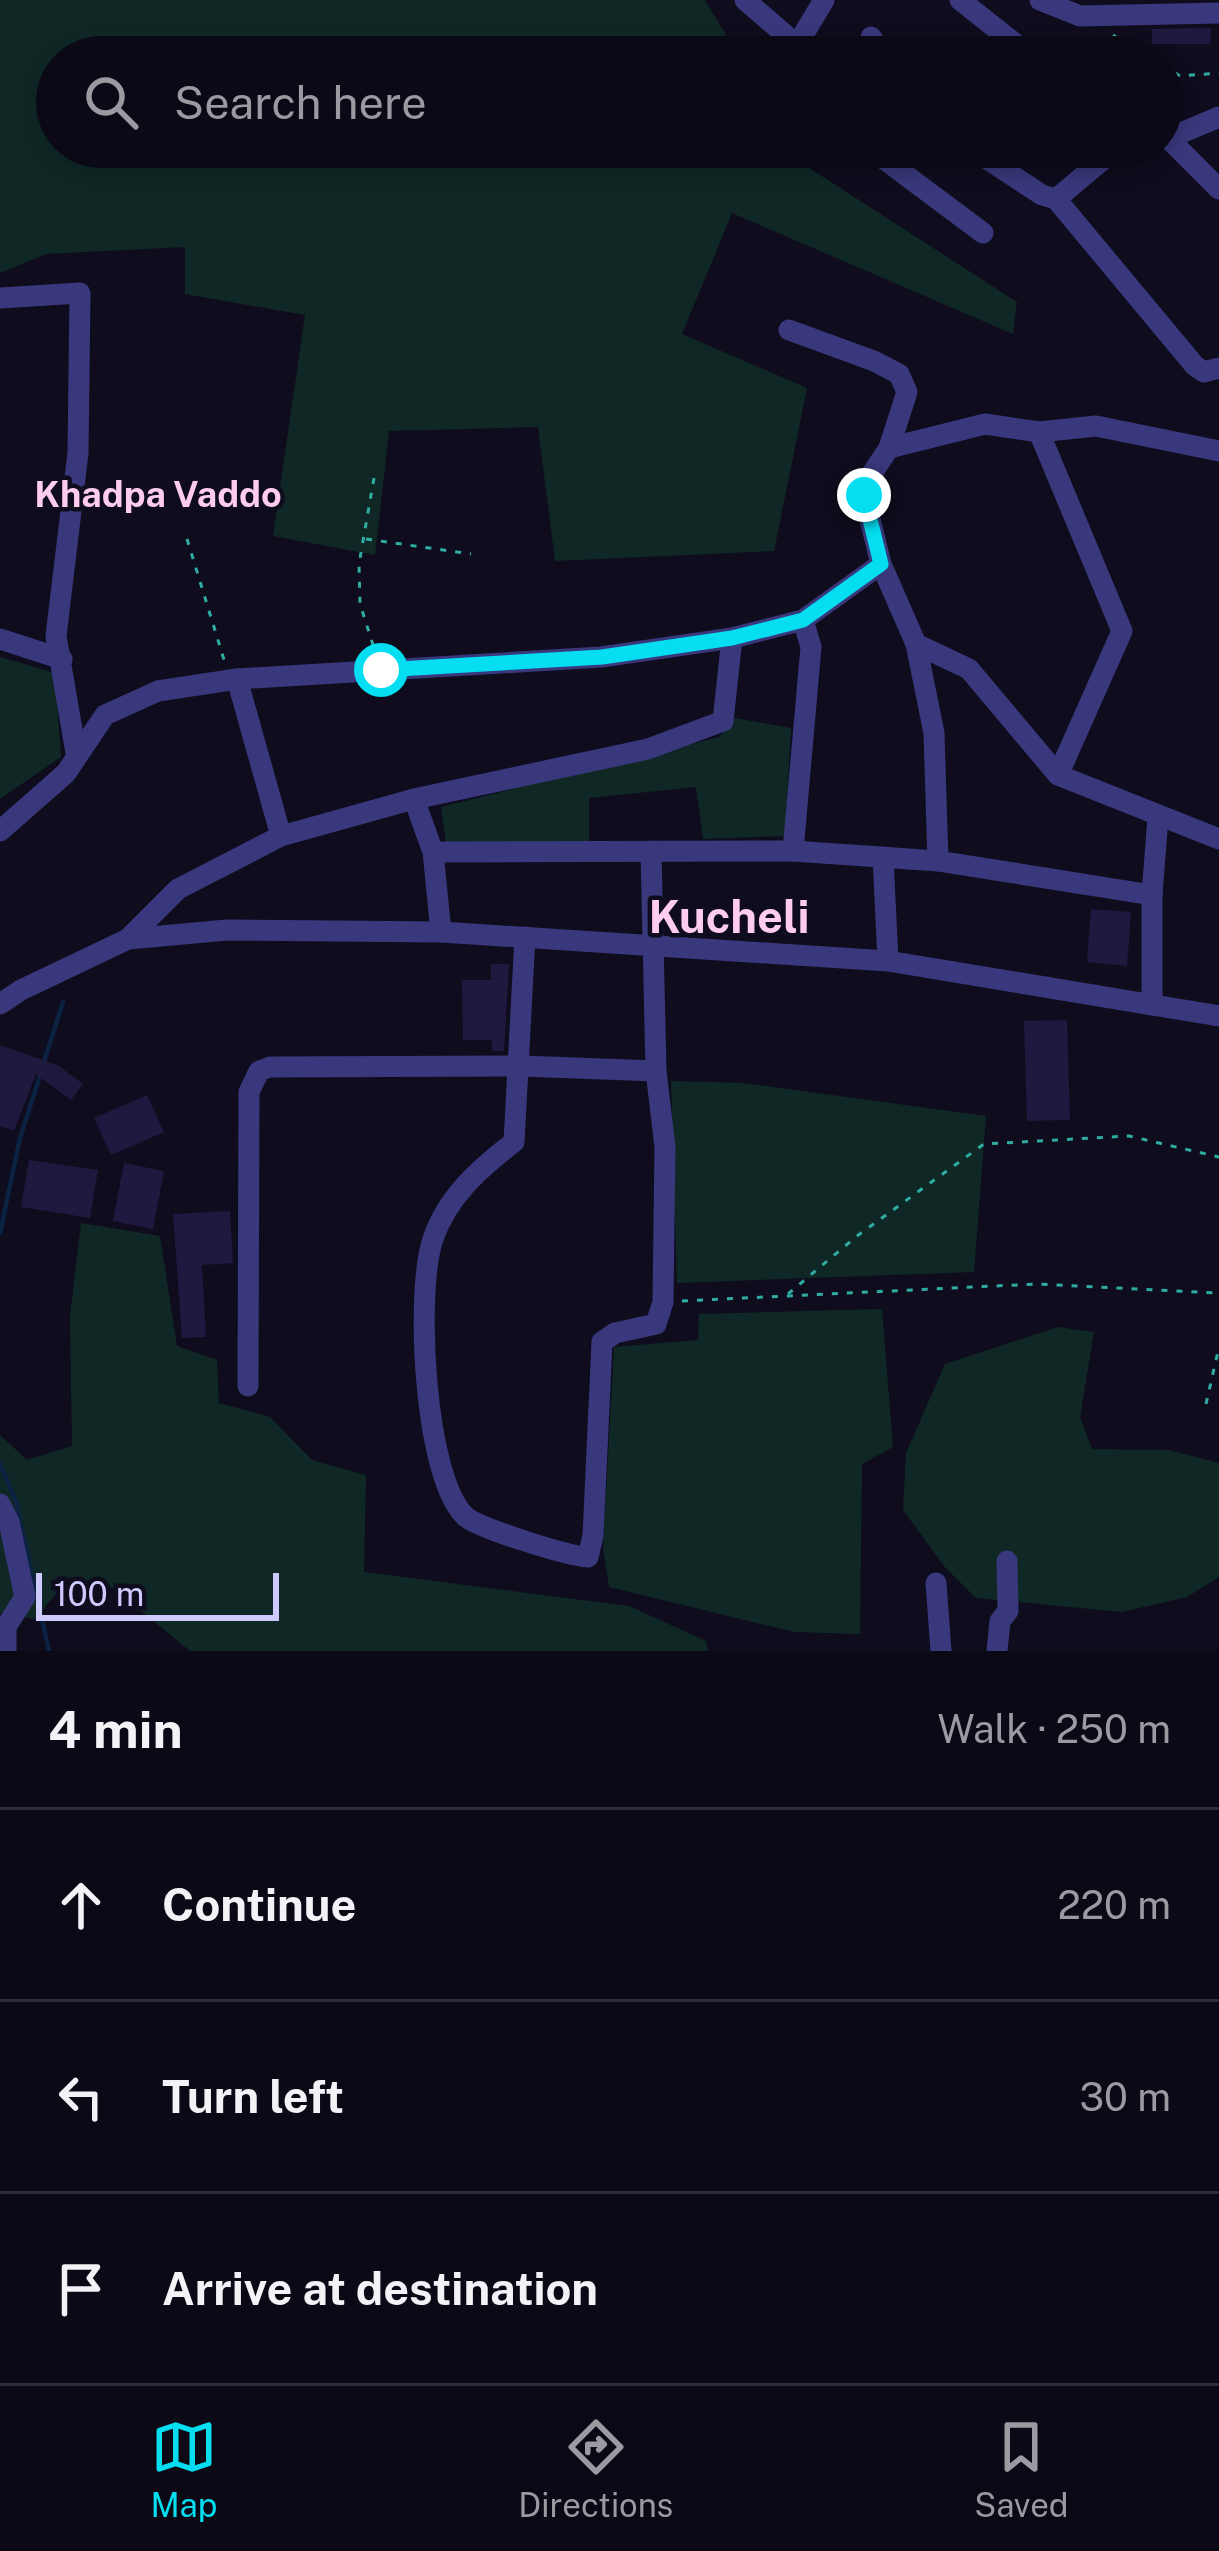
<!DOCTYPE html>
<html lang="en">
<head>
<meta charset="utf-8">
<style>
  body { margin:0; font-family:"Public Sans",sans-serif; background:#14121f; color:#f1f3f6 }
  .scale { position:absolute; left:36px; bottom:30px; width:243px; box-sizing:border-box; padding-left:12px; border:6px solid #cfcafe; border-top:0; font-size:33px; line-height:42px; white-space:nowrap; color:#cfcafe; -webkit-text-stroke:9px #0f0c1e; paint-order:stroke }
  .stop { position:absolute; width:36px; height:36px; margin:-27px; border:9px solid #04def0; border-radius:50%; background:#fff }
  .stop.end { background:#04def0; border-color:#fff; box-shadow:0 3px 12px #0008 }
  .list { margin:0; padding:0; list-style:none }
  h2 { display:flex; justify-content:space-between; align-items:center; height:156px; margin:0; padding:0 48px; font-size:51px }
  h2 small { font-size:39px; font-weight:400; color:#9a9aa1 }
  .list li { display:grid; grid-template-columns:78px 1fr auto; gap:36px; align-items:center; box-sizing:border-box; height:192px; padding:0 48px; border-top:3px solid #2b2a35 }
  .list b { display:block; font-size:45px; white-space:nowrap }
  .list em { font-size:39px; font-style:normal; color:#9a9aa1 }
  .icon { flex:none; width:66px; height:66px; fill:none; stroke:currentColor; stroke-width:2; stroke-linecap:round; stroke-linejoin:round }
  .map { position:relative; flex:none; width:1219px; height:1651px; overflow:hidden }
  .search { position:absolute; background:#0b0916; box-shadow:0 6px 18px #0003; left:36px; right:36px; top:36px; height:132px; display:flex; align-items:center; gap:30px; box-sizing:border-box; padding:0 42px; border-radius:66px; color:#9a9aa1; font-size:45px }
  .sheet { height:732px; background:#0b0916 }
  nav { display:flex; justify-content:space-around; align-items:center; box-sizing:border-box; height:168px; border-top:3px solid #2b2a35; background:#0b0916; font-size:33px; color:#9a9aa1 }
  nav a { display:grid; justify-items:center; gap:6px }
  nav .on { color:#04def0 }
  .map>svg:first-child { display:block }
  .green { fill:#0f2826 }
  .lines { fill:none; stroke-linecap:round; stroke-linejoin:round }
  .stream { stroke:#0c2242; stroke-width:4.5 }
  .building { fill:#1f193f }
  .path { stroke:#2fada3; stroke-width:3; stroke-dasharray:6 9; stroke-linecap:butt }
  .minor { stroke:#39387c; stroke-width:21 }
  .route { stroke:#04def0; stroke-width:15 }
  .labels { text-anchor:middle; dominant-baseline:central; stroke-width:9; stroke-linejoin:round; paint-order:stroke }
  .neighbourhood-label { font-size:36px; font-weight:bold; fill:#fecced; stroke:#0f0c1e }
  .district-label { font-size:45px; font-weight:bold; fill:#fecced; stroke:#0f0c1e }
</style>
</head>
<body>
<div class="map">
<svg width="1219" height="1651" viewBox="0 0 1219 1651">
  <rect width="100%" height="100%" fill="#0f0c1e"/>
  <g class="green">
    <polygon points="0,0 705,0 739,57 57,57 57,147 793,147 803,164 1017,302 1013,334 732,213 682,334 807,388 774,551 555,561 538,427 389,431 375,555 273,536 305,315 185,294 185,247 46,254 0,273"/>
    <polygon points="0,657 55,673 61,757 0,799"/>
    <polygon points="735,718 791,728 785,836 703,839 696,787 589,798 589,842 446,844 441,807 719,737"/>
    <polygon points="671,1081 743,1083 986,1116 974,1272 677,1283"/>
    <polygon points="81,1223 160,1236 177,1346 217,1360 219,1403 270,1417 312,1460 366,1475 364,1572 629,1606 706,1641 708,1651 190,1651 113,1588 70,1577 35,1619 0,1613 0,1435 27,1460 72,1446 70,1316"/>
    <polygon points="882,1309 893,1447 862,1464 860,1634 794,1632 609,1587 603,1548 614,1347 698,1340 699,1314"/>
    <polygon points="1058,1327 1094,1332 1080,1417 1092,1449 1169,1450 1219,1463 1219,1577 1187,1597 1122,1612 976,1598 944,1566 903,1510 906,1453 945,1364"/>
  </g>
  <g class="lines">
    <g class="stream">
      <polyline points="43,1065 63,1002"/>
      <polyline points="0,1233 20,1138 40,1076"/>
      <polyline points="0,1464 16,1502 49,1651"/>
    </g>
  </g>
  <g class="building">
    <polygon points="1211,28 1210,44 1152,44 1152,29"/>
    <polygon points="1091,909 1131,912 1127,966 1087,962"/>
    <polygon points="491,964 509,964 504,1051 492,1051 492,1040 463,1040 462,980 491,980"/>
    <polygon points="1067,1020 1070,1120 1027,1121 1024,1021"/>
    <polygon points="0,1045 59,1066 83,1084 71,1100 36,1074 14,1131 0,1126"/>
    <polygon points="147,1095 164,1132 111,1155 94,1118"/>
    <polygon points="29,1160 98,1170 90,1218 21,1207"/>
    <polygon points="124,1163 164,1171 153,1229 113,1221"/>
    <polygon points="230,1211 233,1263 202,1265 206,1337 182,1338 173,1214"/>
  </g>
  <g class="lines">
    <g class="path">
      <polyline points="1113,35 1148,57"/>
      <polyline points="1162,65 1180,76 1219,73"/>
      <polyline points="374,478 359,564 360,604 375,651"/>
      <polyline points="187,539 225,663"/>
      <polyline points="366,539 471,554"/>
      <polyline points="788,1294 857,1236 984,1144 1129,1136 1219,1157"/>
      <polyline points="682,1301 1036,1284 1219,1293"/>
      <polyline points="1206,1404 1219,1347"/>
    </g>
    <g class="minor">
      <polyline points="745,0 797,45 802,57"/>
      <polyline points="960,0 1032,57"/>
      <polyline points="1040,0 1080,16 1219,13"/>
      <polyline points="871,37 885,57"/>
      <polyline points="797,45 824,0"/>
      <polyline points="1162,132 1219,189"/>
      <polyline points="1169,138 1219,117"/>
      <polyline points="868,147 983,233"/>
      <polyline points="969,147 1042,195 1056,199 1195,366 1204,372 1219,368"/>
      <polyline points="1056,199 1118,147"/>
      <polyline points="0,298 80,293 78,453 56,636 76,753"/>
      <polyline points="789,330 874,361 899,374 907,392 889,448 873,472 864,495 881,564 916,644 934,733 938,861"/>
      <polyline points="1039,432 1122,631 1058,775"/>
      <polyline points="889,448 985,424 1039,432 1096,426 1219,451"/>
      <polyline points="0,639 62,659"/>
      <polyline points="916,644 969,669 1058,775 1219,839"/>
      <polyline points="237,679 281,836"/>
      <polyline points="414,799 433,852 441,932"/>
      <polyline points="0,831 66,773 105,715 158,691 237,679 601,657 732,638 803,620 881,564"/>
      <polyline points="793,851 811,647 803,620"/>
      <polyline points="433,852 793,851 938,861 1152,895"/>
      <polyline points="883,857 888,961"/>
      <path d="M525 937 514 1142C480 1168 447 1197 433 1239 415 1291 424 1480 466 1517 481 1529 568 1556 588 1557L593 1536 602 1342 615 1333 656 1324 663 1302 665 1147 656 1071 651 851"/>
      <polyline points="128,939 178,889 281,836 414,799 648,749 723,721 732,638"/>
      <polyline points="0,1004 21,990 128,939 227,930 441,932 888,961 1219,1016"/>
      <polyline points="1152,1005 1152,895 1158,817"/>
      <polyline points="248,1386 249,1092 259,1071 270,1067 521,1066 656,1071"/>
      <polyline points="0,1504 9,1522 25,1597 6,1627 6,1651"/>
      <polyline points="936,1583 941,1651"/>
      <polyline points="997,1651 1000,1621 1008,1611 1007,1561"/>
    </g>
  </g>
  <g class="lines">
    <polyline class="route" points="381,670 602,657 732,638 803,620 881,564 864,495"/>
  </g>
  <g class="labels">
    <g class="neighbourhood-label">
      <text x="158" y="494">Khadpa Vaddo</text>
    </g>
    <g class="district-label">
      <text x="729" y="916">Kucheli</text>
    </g>
  </g>
</svg>
<div class="scale">100 m</div>
<div class="stop" style="left:381px;top:670px"></div>
<div class="stop end" style="left:864px;top:495px"></div>
<div class="search"><svg class="icon" aria-label="search" viewBox="0 0 24 24"><circle cx="10" cy="10" r="6"/><path d="M15 15l6 6"/></svg>Search here</div>
</div>
<section class="sheet">
<h2>4 min<small>Walk · 250 m</small></h2>
<ul class="list">
<li><svg class="icon" aria-label="ahead" viewBox="0 0 24 24"><path d="M12 20V5M6 11l6-6 6 6"/></svg><div><b>Continue</b></div><em>220 m</em></li>
<li><svg class="icon" aria-label="left" viewBox="0 0 24 24"><path d="M17 20v-9H6M10 6l-5 5 5 5"/></svg><div><b>Turn left</b></div><em>30 m</em></li>
<li><svg class="icon" aria-label="arrive" viewBox="0 0 24 24"><path d="M6 21V4h12l-3 4 3 4H6"/></svg><div><b>Arrive at destination</b></div></li>
</ul>
</section>
<nav>
<a class="on"><svg class="icon" aria-label="map" viewBox="0 0 24 24"><path d="M3 6l6-2 6 2 6-2v14l-6 2-6-2-6 2zM9 4v14M15 6v14"/></svg>Map</a>
<a><svg class="icon" aria-label="directions" viewBox="0 0 24 24"><path d="M12 3l9 9-9 9-9-9zM9 14v-3h6M13 9l2 2-2 2"/></svg>Directions</a>
<a><svg class="icon" aria-label="saved" viewBox="0 0 24 24"><path d="M7 4h10v16l-5-4-5 4z"/></svg>Saved</a>
</nav>
</body>
</html>
